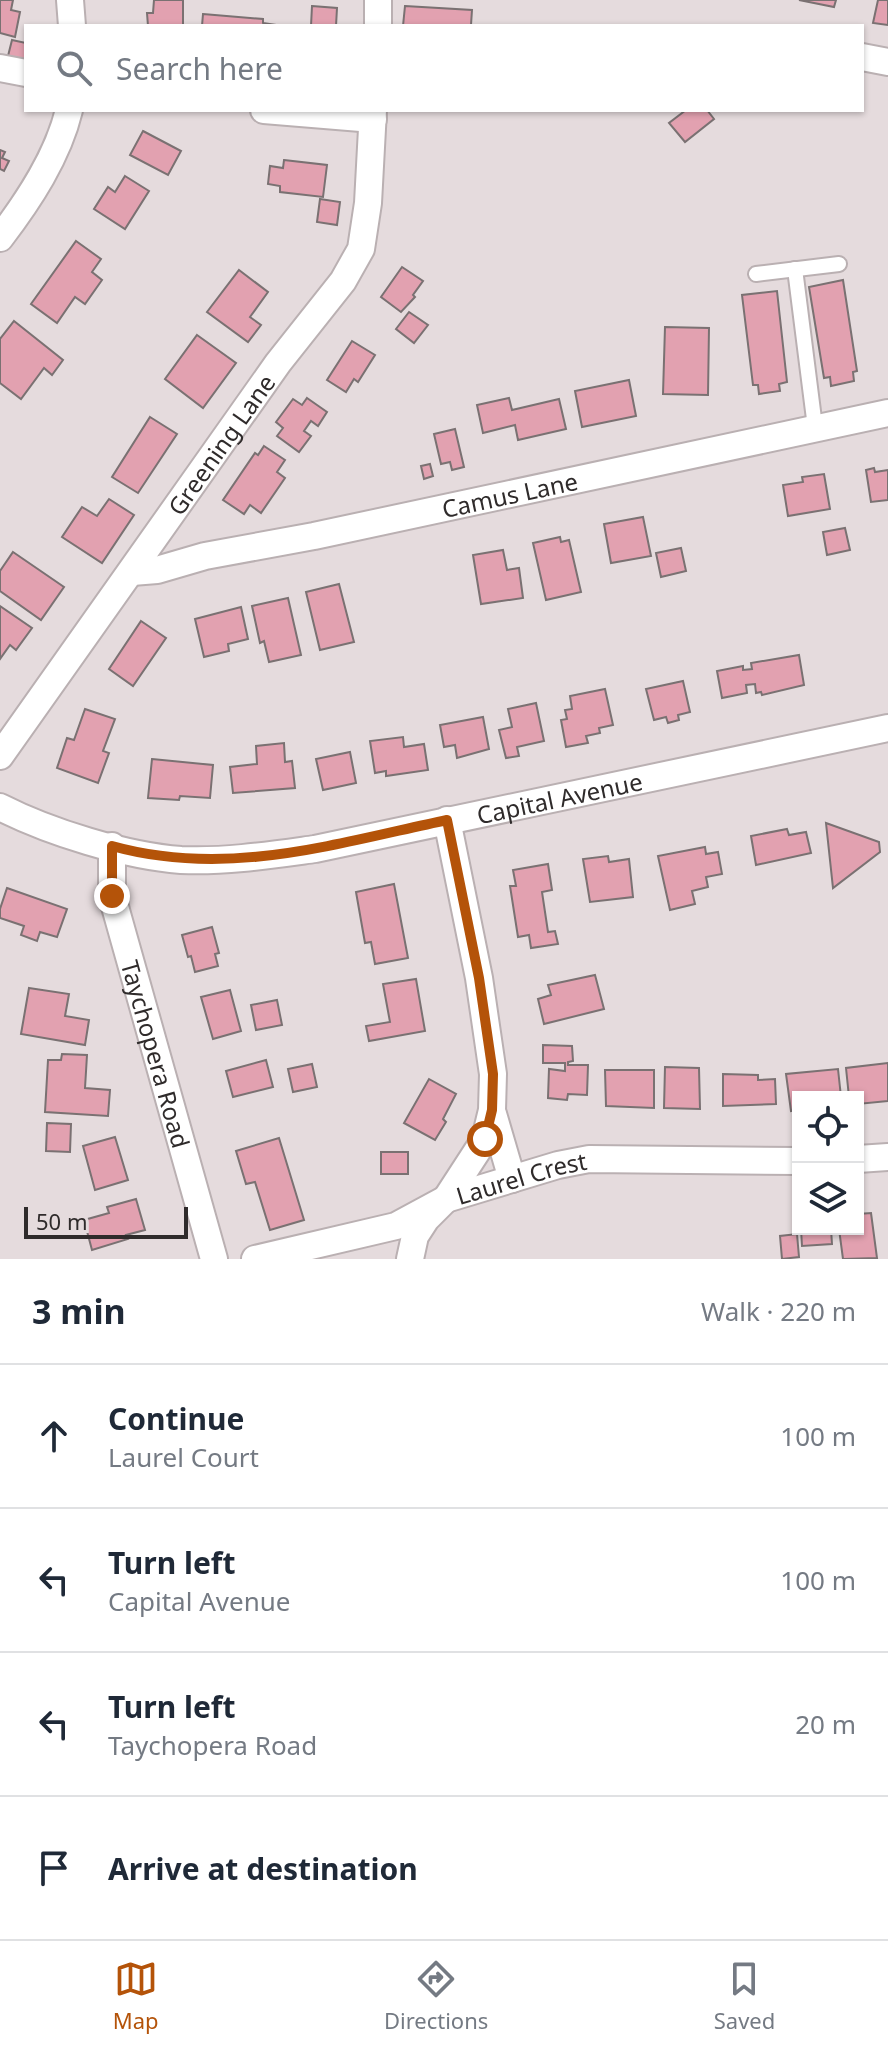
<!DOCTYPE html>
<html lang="en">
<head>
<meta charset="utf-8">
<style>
  body { margin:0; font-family:"Noto Sans",sans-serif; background:#f6f6f7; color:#1f2937 }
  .controls { position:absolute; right:24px; bottom:24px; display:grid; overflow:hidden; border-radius:0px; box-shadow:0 2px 6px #0004 }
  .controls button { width:72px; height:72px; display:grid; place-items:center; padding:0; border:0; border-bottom:2px solid #e0e1e3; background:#fff; color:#1f2937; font:40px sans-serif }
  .scale { position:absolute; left:24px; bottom:20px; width:164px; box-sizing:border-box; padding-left:8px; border:4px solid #2f2b2b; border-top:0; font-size:22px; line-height:28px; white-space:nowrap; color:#2f2b2b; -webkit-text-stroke:6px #e5dbdd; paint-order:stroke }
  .stop { position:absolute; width:24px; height:24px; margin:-18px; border:6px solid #b45309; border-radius:50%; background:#fff }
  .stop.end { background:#b45309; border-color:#fff; box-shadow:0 2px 8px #0008 }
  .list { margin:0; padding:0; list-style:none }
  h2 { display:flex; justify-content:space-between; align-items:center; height:104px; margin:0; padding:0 32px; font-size:34px }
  h2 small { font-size:26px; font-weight:400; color:#747a83 }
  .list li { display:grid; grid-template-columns:52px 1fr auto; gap:24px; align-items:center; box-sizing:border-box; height:144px; padding:0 32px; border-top:2px solid #e0e1e3 }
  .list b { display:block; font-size:30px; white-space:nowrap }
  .list p { margin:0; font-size:26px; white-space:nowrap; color:#747a83 }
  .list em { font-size:26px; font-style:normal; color:#747a83 }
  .icon { flex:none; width:44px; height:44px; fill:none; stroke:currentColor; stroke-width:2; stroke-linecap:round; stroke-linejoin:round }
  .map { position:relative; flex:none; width:888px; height:1259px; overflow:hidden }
  .search { position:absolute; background:#fff; box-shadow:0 2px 6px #0004; left:24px; right:24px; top:24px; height:88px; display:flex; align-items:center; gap:20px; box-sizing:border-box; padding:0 28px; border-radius:0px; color:#747a83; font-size:30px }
  .sheet { height:680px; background:#fff }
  nav { display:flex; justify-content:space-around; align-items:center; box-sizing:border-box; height:112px; border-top:2px solid #e0e1e3; background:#fff; font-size:22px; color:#747a83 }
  nav a { display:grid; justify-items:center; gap:4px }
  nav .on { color:#b45309 }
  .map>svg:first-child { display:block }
  .building { fill:#e2a1b0; stroke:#7a7172; stroke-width:2 }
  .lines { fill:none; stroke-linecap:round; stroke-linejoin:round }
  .lane-casing { stroke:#bab0b2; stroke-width:18 }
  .street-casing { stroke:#bab0b2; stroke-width:30 }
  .lane { stroke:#fff; stroke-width:14 }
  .street { stroke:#fff; stroke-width:26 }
  .route { stroke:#b45309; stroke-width:10 }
  .labels { text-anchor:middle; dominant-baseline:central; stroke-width:6; stroke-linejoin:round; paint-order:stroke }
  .street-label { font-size:24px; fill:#2f2b2b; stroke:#e5dbdd }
</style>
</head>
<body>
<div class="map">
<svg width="888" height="1259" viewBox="0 0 888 1259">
  <rect width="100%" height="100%" fill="#e5dbdd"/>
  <g class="building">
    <polygon points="0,0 13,0 11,10 20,12 15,37 0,33"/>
    <polygon points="154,0 183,0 183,26 148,26 147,13 153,13"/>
    <polygon points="799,0 836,0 834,7"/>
    <polygon points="878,0 888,0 888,25 873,23"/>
    <polygon points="312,6 337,8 336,26 311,26"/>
    <polygon points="405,6 472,10 471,25 403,26"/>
    <polygon points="203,14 263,19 263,23 283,26 202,26"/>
    <polygon points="12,40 26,43 25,60 8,56"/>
    <polygon points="686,110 707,110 714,119 685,142 669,123"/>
    <polygon points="143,131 181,151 168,175 130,155"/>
    <polygon points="0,150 5,152 2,158 9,161 4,171 0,169"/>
    <polygon points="284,160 327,165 323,197 280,192 280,186 268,184 270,166 283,168"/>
    <polygon points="125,176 149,191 125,229 94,209 108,187 115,192"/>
    <polygon points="320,199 340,202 337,225 317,222"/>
    <polygon points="76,241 101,259 92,272 102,280 85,304 75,297 57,323 31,304"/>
    <polygon points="402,267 423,281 413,295 415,297 401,312 381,297"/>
    <polygon points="239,270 268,292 250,317 261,325 248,342 207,312"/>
    <polygon points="843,280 857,371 853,372 854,381 831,386 830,377 824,378 809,287"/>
    <polygon points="777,291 787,382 779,384 780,391 759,394 758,385 753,385 742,295"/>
    <polygon points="409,312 428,325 414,343 396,329"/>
    <polygon points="14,321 63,360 52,375 44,368 21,399 0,383 0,339"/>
    <polygon points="665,327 709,328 708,395 663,394"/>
    <polygon points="197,335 236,363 203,408 165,379"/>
    <polygon points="352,341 375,355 358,382 354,379 346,392 327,380"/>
    <polygon points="629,380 636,416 582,427 575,391"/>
    <polygon points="307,398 327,412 318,426 311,421 304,431 311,436 299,452 277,436 283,428 276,422 293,399 302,405"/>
    <polygon points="509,398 512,410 559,399 566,429 518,440 515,425 483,433 477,405"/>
    <polygon points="150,417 177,434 138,493 112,477"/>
    <polygon points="455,429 464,467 452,470 450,462 441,464 434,434"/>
    <polygon points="264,446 285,460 277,472 285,478 261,513 250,505 244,514 223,500 255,453 258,455"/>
    <polygon points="430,464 433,476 424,479 421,466"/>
    <polygon points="874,468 875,472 888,470 888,500 871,502 866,470"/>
    <polygon points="824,474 830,509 788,516 783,485 803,482 802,477"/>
    <polygon points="109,499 134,515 102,563 62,537 82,507 97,516"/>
    <polygon points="643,517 651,556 611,563 604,524"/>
    <polygon points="845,528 850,550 827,555 823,532"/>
    <polygon points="560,537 561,542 569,540 581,592 546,600 533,543"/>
    <polygon points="681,548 686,571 661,577 656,553"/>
    <polygon points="503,550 507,570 519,568 523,598 481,604 473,555"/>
    <polygon points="13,552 64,587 41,620 0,591 0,571"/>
    <polygon points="339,584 354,642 320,650 306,592"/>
    <polygon points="288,598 301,655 269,662 264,641 260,643 252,606"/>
    <polygon points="0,606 32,628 16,650 10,645 0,659"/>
    <polygon points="241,607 248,639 228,644 229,651 204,657 195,619"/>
    <polygon points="141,621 166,638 133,686 109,669"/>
    <polygon points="799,655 804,685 762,695 761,692 756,693 755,684 746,685 747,693 722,698 717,671 743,666 743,670 752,669 751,663"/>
    <polygon points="683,681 690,712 678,715 679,720 668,723 666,717 654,720 646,689"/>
    <polygon points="605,689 613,725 599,728 600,733 586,736 588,743 566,747 561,720 567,719 565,710 572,709 570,696"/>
    <polygon points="536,703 544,741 517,747 519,756 506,758 499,730 512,727 508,709"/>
    <polygon points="85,709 115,719 103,751 109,753 98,783 57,768 67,738 74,740"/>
    <polygon points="483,717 489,749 457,758 455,745 444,747 440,725"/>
    <polygon points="403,737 404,747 424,744 428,770 386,776 386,771 375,773 370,741"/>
    <polygon points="284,743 285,762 292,761 295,788 233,793 230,767 257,764 256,746"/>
    <polygon points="350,752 356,783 323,790 316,759"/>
    <polygon points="152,759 213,765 210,798 180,796 179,800 148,798"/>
    <polygon points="826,823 879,842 880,852 833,888"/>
    <polygon points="787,829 789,835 806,832 811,853 756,865 751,836"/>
    <polygon points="705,847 706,854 718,852 722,874 706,877 708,887 692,891 695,904 670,910 658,856"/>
    <polygon points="608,856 609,862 629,859 633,897 590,902 583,859"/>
    <polygon points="548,864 552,890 542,892 548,932 555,931 558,944 531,948 529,935 518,937 510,886 516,886 513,870"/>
    <polygon points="394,884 408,958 375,964 371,942 365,943 356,892"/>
    <polygon points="7,888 67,909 57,937 40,932 37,941 21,935 24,926 0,918 0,909"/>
    <polygon points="212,927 219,953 215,954 218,966 195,972 191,956 188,957 182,935"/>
    <polygon points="595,975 604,1009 544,1024 538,999 551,995 548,985"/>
    <polygon points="416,979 425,1031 369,1041 366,1026 390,1022 383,984"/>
    <polygon points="29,988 69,994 65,1016 89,1020 85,1045 21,1034"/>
    <polygon points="230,990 241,1031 213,1039 201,997"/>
    <polygon points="277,1000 282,1025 256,1030 251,1005"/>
    <polygon points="543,1045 572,1046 573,1061 568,1062 568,1065 588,1065 587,1095 568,1094 567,1100 548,1098 549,1069 565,1071 565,1063 543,1063"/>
    <polygon points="62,1054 87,1055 85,1088 110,1090 108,1116 45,1112 48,1060 61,1060"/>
    <polygon points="266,1060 273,1087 233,1097 226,1071"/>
    <polygon points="888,1063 888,1101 858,1104 858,1097 849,1097 846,1068"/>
    <polygon points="312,1064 317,1087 293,1092 288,1069"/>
    <polygon points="665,1067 699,1068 700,1109 664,1108"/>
    <polygon points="838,1069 841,1097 798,1097 798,1110 791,1111 786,1074"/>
    <polygon points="605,1070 654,1070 654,1108 606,1106"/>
    <polygon points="723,1074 758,1075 758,1080 775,1079 776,1104 723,1106"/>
    <polygon points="429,1079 456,1094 443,1119 446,1122 435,1140 404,1123"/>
    <polygon points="47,1123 71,1124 70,1152 46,1151"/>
    <polygon points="115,1137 128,1180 95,1190 83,1146"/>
    <polygon points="279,1138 304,1220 270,1230 255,1182 246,1184 236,1151"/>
    <rect x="381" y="1152" width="27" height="22"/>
    <polygon points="136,1199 145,1230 126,1235 128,1239 92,1250 84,1220 109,1213 107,1207"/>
    <polygon points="871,1213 877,1258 843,1259 839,1229 858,1229 858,1214"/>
    <polygon points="801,1229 831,1229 832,1244 802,1246"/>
    <polygon points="797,1234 799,1257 782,1259 780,1236"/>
  </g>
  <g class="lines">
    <g class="lane-casing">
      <g id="lane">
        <polyline points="795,269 815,427"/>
        <polyline points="756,274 839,264"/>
      </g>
    </g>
    <g class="street-casing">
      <g id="street">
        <polyline points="70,0 72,26"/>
        <polyline points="378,26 378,0"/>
        <polyline points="862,57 888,62"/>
        <polyline points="0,68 26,73"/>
        <polyline points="264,110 373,119"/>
        <path d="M0 238C29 200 58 156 69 110"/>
        <path id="s1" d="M132 572 157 570 205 556 314 536 888 413"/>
        <path id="s2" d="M0 756 278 363 343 281 361 249 368 203 373 110"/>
        <path id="s3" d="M0 807C49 832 126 856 181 860 226 862 271 855 315 849L888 728"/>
        <path id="s4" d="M112 846V896L214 1259"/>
        <polyline points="493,1114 512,1179"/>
        <polyline points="858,1159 888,1157"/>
        <path id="s5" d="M255 1259 396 1226 446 1199 558 1165 589 1159 798 1161"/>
        <polyline points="410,1259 415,1236 426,1219 446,1199 485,1139 492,1110 493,1074 479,978 447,820"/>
      </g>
    </g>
    <use href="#lane" class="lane"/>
    <use href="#street" class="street"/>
  </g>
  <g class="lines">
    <path class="route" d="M112 896V846C227 878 334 844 447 820L479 978 493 1074 492 1110 485 1139"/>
  </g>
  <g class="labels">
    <g class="street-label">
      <text stroke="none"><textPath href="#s2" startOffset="382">Greening Lane</textPath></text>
      <text stroke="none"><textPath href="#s1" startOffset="386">Camus Lane</textPath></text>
      <text stroke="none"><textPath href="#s3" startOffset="574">Capital Avenue</textPath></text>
      <text stroke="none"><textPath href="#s4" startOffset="214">Taychopera Road</textPath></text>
      <text stroke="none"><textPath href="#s5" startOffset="280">Laurel Crest</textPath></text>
    </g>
  </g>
</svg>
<div class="controls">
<button><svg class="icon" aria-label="locate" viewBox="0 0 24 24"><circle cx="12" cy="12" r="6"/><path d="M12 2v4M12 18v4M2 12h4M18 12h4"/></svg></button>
<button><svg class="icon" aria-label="layers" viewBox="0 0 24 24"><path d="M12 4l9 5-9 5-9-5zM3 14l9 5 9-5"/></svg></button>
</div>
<div class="scale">50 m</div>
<div class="stop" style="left:485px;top:1139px"></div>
<div class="stop end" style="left:112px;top:896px"></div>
<div class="search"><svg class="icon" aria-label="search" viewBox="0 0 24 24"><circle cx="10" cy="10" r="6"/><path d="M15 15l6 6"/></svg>Search here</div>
</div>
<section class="sheet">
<h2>3 min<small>Walk · 220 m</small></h2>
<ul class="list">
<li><svg class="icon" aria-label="ahead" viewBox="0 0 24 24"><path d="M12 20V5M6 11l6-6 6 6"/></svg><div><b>Continue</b><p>Laurel Court</p></div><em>100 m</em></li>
<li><svg class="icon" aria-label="left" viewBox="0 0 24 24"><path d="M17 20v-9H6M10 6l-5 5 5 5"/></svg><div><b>Turn left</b><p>Capital Avenue</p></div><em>100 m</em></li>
<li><svg class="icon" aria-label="left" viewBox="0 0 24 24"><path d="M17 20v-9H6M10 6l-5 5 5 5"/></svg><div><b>Turn left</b><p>Taychopera Road</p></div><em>20 m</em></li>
<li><svg class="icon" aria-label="arrive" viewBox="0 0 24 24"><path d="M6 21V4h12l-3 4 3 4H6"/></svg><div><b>Arrive at destination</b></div></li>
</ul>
</section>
<nav>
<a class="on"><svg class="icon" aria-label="map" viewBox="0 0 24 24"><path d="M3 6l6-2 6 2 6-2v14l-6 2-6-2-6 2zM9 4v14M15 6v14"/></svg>Map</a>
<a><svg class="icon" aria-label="directions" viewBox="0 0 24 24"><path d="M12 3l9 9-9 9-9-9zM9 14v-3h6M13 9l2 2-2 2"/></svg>Directions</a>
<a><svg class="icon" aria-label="saved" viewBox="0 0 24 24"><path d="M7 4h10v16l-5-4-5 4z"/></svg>Saved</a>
</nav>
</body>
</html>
